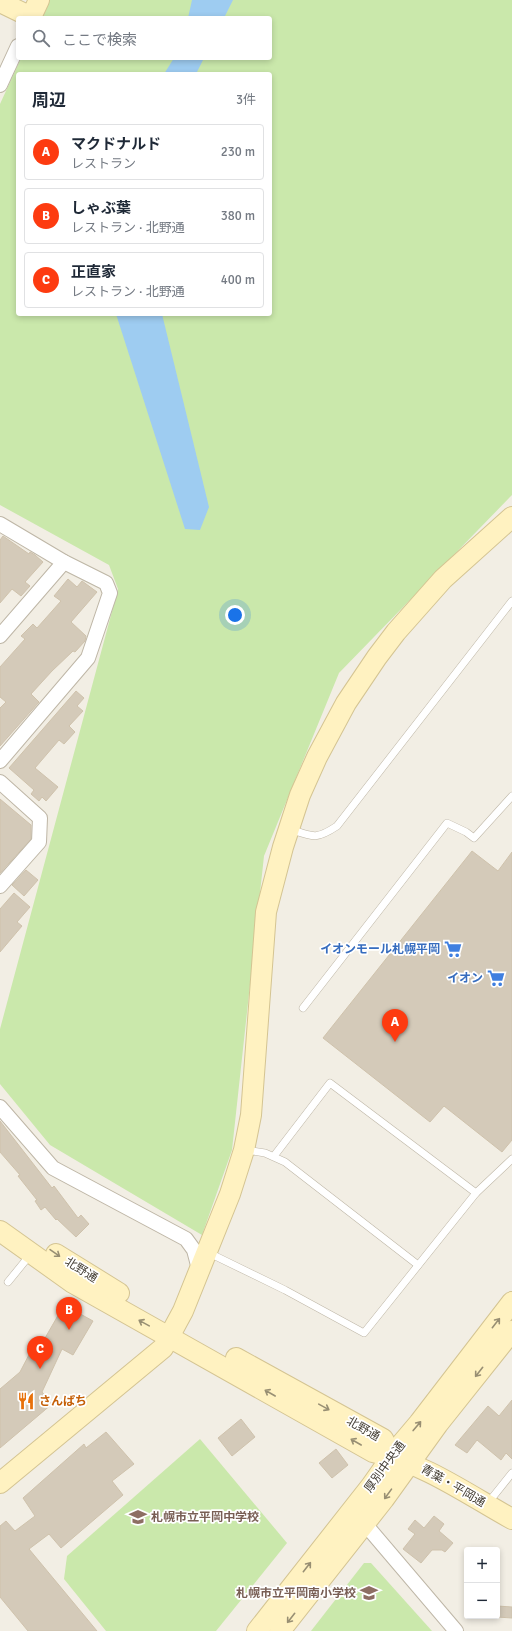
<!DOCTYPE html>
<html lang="ja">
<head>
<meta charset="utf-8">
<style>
  body { margin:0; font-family:Signika,"Noto Sans JP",sans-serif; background:#f6f6f7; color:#1f2937 }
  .controls { position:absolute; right:12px; bottom:12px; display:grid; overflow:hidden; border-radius:4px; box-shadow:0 2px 6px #0003 }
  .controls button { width:36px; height:36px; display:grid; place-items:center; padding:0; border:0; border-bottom:1px solid #e0e1e3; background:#fff; color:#1f2937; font:20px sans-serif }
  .you { position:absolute; left:235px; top:615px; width:14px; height:14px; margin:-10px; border:3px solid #fff; border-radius:50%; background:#1a73e8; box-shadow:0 0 0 6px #1a73e833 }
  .badge { display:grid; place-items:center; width:26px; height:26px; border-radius:50%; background:#fd3b10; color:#fff; font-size:13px; font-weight:700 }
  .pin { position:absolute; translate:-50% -33px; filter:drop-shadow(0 1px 2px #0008) }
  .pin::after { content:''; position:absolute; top:21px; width:14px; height:12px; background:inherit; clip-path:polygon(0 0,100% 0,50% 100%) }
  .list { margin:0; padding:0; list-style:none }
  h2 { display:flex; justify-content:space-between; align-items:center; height:52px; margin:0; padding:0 16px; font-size:17px }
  h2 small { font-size:13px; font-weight:400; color:#747a83 }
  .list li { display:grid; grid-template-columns:26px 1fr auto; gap:12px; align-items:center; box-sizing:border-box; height:56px; margin:0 8px 8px; padding:0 8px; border:1px solid #e0e1e3; border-radius:4px }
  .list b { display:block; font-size:15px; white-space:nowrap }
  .list p { margin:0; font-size:13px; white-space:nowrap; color:#747a83 }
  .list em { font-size:13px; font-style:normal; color:#747a83 }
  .icon { flex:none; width:22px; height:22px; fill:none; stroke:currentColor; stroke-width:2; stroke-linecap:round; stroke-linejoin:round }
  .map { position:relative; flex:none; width:512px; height:1631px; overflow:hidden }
  .search { position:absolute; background:#fff; box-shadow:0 2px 6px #0003; left:16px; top:16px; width:256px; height:44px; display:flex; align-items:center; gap:10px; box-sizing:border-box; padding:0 14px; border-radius:4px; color:#747a83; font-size:15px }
  .panel { position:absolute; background:#fff; box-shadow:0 2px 6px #0003; left:16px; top:72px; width:256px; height:244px; border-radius:4px }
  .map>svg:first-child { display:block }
  .green { fill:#cae8ab; fill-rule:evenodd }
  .water { fill:#9eccf1 }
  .building { fill:#d4cab9; stroke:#cfc2ac }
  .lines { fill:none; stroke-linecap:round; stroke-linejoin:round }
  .lane-casing { stroke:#beb6a6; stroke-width:8 }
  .street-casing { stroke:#beb6a6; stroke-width:16 }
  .secondary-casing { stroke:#d4c492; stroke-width:22 }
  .lane { stroke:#fff; stroke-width:7 }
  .street { stroke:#fff; stroke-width:14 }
  .secondary { stroke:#fff2c1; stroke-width:20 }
  .oneway { stroke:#988f73 }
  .labels { text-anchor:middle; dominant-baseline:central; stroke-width:3.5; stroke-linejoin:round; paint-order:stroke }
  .shop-label { font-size:12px; font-weight:bold; fill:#366cbe; stroke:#fff; text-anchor:end }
  .street-label { font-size:12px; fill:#443e34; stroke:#fff }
  .food-label { font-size:12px; font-weight:bold; fill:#c56008; stroke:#fff; text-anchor:start }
  .education-label { font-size:12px; font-weight:bold; fill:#785e54; stroke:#fff; text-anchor:start }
</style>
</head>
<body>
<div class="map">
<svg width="512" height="1631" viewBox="0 0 512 1631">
  <rect width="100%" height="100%" fill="#f2eee4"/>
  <g class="green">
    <path d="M47 0H512V495L339 673 264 856 232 1150 202 1235 50 1145 0 1084V1029L118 589 109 565 0 505V104L21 58H270V18H39ZM18 74H270V314H18Z"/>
    <polygon points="200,1439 287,1543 216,1631 106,1631 64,1579 67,1556"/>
    <polygon points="364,1563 371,1563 432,1631 311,1631"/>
  </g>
  <g class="water">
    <polygon points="192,0 233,0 224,18 188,18"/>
    <polygon points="174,58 204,58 196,74 164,74"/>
    <polygon points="116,314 162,314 209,507 200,530 185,529"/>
  </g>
  <g class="building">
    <polygon points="3,536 29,554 30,552 35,555 43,562 25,582 30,586 21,596 12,589 0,603 0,540"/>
    <polygon points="68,579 77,587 82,581 97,592 71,622 86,636 85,641 75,652 73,651 52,671 31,694 39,702 0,746 0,708 6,702 0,697 0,667 25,639 21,636 33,624 37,628 61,601 54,596"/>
    <polygon points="76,691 84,698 77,706 83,711 69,726 75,732 64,744 59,740 35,768 58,787 46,801 42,797 39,801 31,794 34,790 9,768"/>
    <polygon points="0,799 31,825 31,839 0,873"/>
    <polygon points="472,851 498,871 512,852 512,1140 502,1152 444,1106 430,1122 323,1038"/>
    <polygon points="26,870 38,880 24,896 12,885"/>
    <polygon points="14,893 30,907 17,922 22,926 0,952 0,909"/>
    <polygon points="0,1121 52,1188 54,1186 78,1218 81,1215 89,1224 76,1237 57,1219 56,1220 45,1207 41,1210 35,1201 37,1200 18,1176 20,1175 0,1152"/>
    <polygon points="64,1305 93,1321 73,1355 62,1349 42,1392 52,1404 0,1448 0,1389 20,1372 32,1349 37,1352"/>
    <polygon points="512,1400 512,1459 506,1453 501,1460 477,1440 467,1453 455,1445 488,1406 499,1416"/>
    <polygon points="241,1419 255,1437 232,1456 218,1438"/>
    <polygon points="106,1432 134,1464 112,1481 123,1495 61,1548 49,1534 29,1549 97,1631 28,1631 0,1597 0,1526 6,1521 15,1531 35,1516 23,1498 84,1444 86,1448"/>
    <polygon points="336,1449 348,1465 332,1478 319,1463"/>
    <polygon points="434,1516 444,1524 439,1531 453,1543 445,1552 442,1550 432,1550 421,1563 403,1549 415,1534 408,1529 415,1520 424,1528"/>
    <polygon points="497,1606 512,1607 512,1618 497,1617"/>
  </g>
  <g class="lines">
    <g class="lane-casing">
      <g id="lane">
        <path d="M290 829C313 837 316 840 337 826L512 601"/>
        <polyline points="303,1008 447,823 466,832 474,838 512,796"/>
        <polyline points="246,1150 265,1153 285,1162 418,1265"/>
        <polyline points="274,1156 330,1083 476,1193"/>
        <polyline points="207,1252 285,1290 364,1333 476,1193 512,1159"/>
        <polyline points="8,1282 30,1255"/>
        <polyline points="488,1503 512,1473"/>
      </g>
    </g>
    <g class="street-casing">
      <g id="street">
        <polyline points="0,85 18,46"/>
        <polyline points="0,524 64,562 106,583 110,593 88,658 0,761"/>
        <polyline points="0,636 64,562"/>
        <polyline points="0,782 40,818 39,842 0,886"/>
        <polyline points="0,1107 53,1168 186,1239 194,1250 199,1269"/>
        <polyline points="365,1524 456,1631"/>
      </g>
    </g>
    <g class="secondary-casing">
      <g id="secondary">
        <polyline points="0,2 31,17 39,0"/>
        <path d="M0 1231 73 1283 373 1452C424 1463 467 1494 512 1519"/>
        <polyline points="56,1254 119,1293"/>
        <polyline points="236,1358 383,1439 392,1456"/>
        <polyline points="0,1483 163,1348 183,1311 230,1194 244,1150 251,1115 266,912 283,847 300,795 317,757 346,703 377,657 396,632 443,579 512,517"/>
        <polyline points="257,1631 371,1486 397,1449 419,1423 512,1302"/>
        <polyline points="280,1631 384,1499 438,1424 512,1331"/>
      </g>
    </g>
    <use href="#lane" class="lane"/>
    <use href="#street" class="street"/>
    <use href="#secondary" class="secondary"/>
  </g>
  <defs><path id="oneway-shaft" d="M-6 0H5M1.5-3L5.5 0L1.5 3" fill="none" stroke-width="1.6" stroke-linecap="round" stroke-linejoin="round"/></defs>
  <g class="oneway">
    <use href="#oneway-shaft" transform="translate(55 1253) rotate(35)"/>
    <use href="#oneway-shaft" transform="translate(144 1323) rotate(-151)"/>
    <use href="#oneway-shaft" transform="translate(496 1323) rotate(-52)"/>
    <use href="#oneway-shaft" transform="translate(479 1372) rotate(128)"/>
    <use href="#oneway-shaft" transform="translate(270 1393) rotate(-150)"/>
    <use href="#oneway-shaft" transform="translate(324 1407) rotate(29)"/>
    <use href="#oneway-shaft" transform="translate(417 1426) rotate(-50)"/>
    <use href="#oneway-shaft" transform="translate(356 1442) rotate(-150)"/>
    <use href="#oneway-shaft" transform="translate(388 1494) rotate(126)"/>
    <use href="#oneway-shaft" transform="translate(307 1567) rotate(-52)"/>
    <use href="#oneway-shaft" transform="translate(291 1618) rotate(128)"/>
  </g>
  <defs>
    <g id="supermarket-bare" transform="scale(1.38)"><path d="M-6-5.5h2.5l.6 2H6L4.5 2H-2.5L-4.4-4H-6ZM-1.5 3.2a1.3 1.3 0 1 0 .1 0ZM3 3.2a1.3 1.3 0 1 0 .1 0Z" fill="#3f7fe0" stroke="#fff" stroke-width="2.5" paint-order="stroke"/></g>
    <g id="restaurant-bare" transform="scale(1.38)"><path d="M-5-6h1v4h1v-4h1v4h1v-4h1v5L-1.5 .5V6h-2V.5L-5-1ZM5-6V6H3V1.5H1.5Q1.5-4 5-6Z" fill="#e8710a" stroke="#fff" stroke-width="2.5" paint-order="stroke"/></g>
    <g id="school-bare" transform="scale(1.38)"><path d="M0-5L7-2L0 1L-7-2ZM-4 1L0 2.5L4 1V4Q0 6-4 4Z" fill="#8d6e63" stroke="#fff" stroke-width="2.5" paint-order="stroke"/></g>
  </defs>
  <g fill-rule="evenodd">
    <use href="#supermarket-bare" x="453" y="949"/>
    <use href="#supermarket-bare" x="496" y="978"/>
    <use href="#restaurant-bare" x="26" y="1401"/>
    <use href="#school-bare" x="138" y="1517"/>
    <use href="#school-bare" x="369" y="1593"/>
  </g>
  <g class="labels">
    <g class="shop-label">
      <text x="440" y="949">イオンモール札幌平岡</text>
      <text x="483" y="978">イオン</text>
    </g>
    <g class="street-label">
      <text transform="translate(81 1270) rotate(32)">北野通</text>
      <text transform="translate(363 1429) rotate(30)">北野通</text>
      <text transform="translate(385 1467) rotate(-54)">厚別中央通</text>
      <text transform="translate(453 1486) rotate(30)">青葉・平岡通</text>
    </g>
    <g class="food-label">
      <text x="39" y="1401">さんぱち</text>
    </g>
    <g class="education-label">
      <text x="151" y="1517">札幌市立平岡中学校</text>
      <text x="356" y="1593" text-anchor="end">札幌市立平岡南小学校</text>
    </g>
  </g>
</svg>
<div class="controls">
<button>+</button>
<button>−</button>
</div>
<div class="you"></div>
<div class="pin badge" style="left:395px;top:1042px">A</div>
<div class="pin badge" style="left:69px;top:1330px">B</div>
<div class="pin badge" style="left:40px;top:1369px">C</div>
<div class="search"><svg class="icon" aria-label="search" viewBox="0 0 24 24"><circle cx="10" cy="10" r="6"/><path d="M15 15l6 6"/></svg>ここで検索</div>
<section class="panel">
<h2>周辺<small>3件</small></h2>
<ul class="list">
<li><span class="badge">A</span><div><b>マクドナルド</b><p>レストラン</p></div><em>230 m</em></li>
<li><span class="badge">B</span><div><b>しゃぶ葉</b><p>レストラン · 北野通</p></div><em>380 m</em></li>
<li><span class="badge">C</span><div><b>正直家</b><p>レストラン · 北野通</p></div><em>400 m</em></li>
</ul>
</section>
</div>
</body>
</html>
